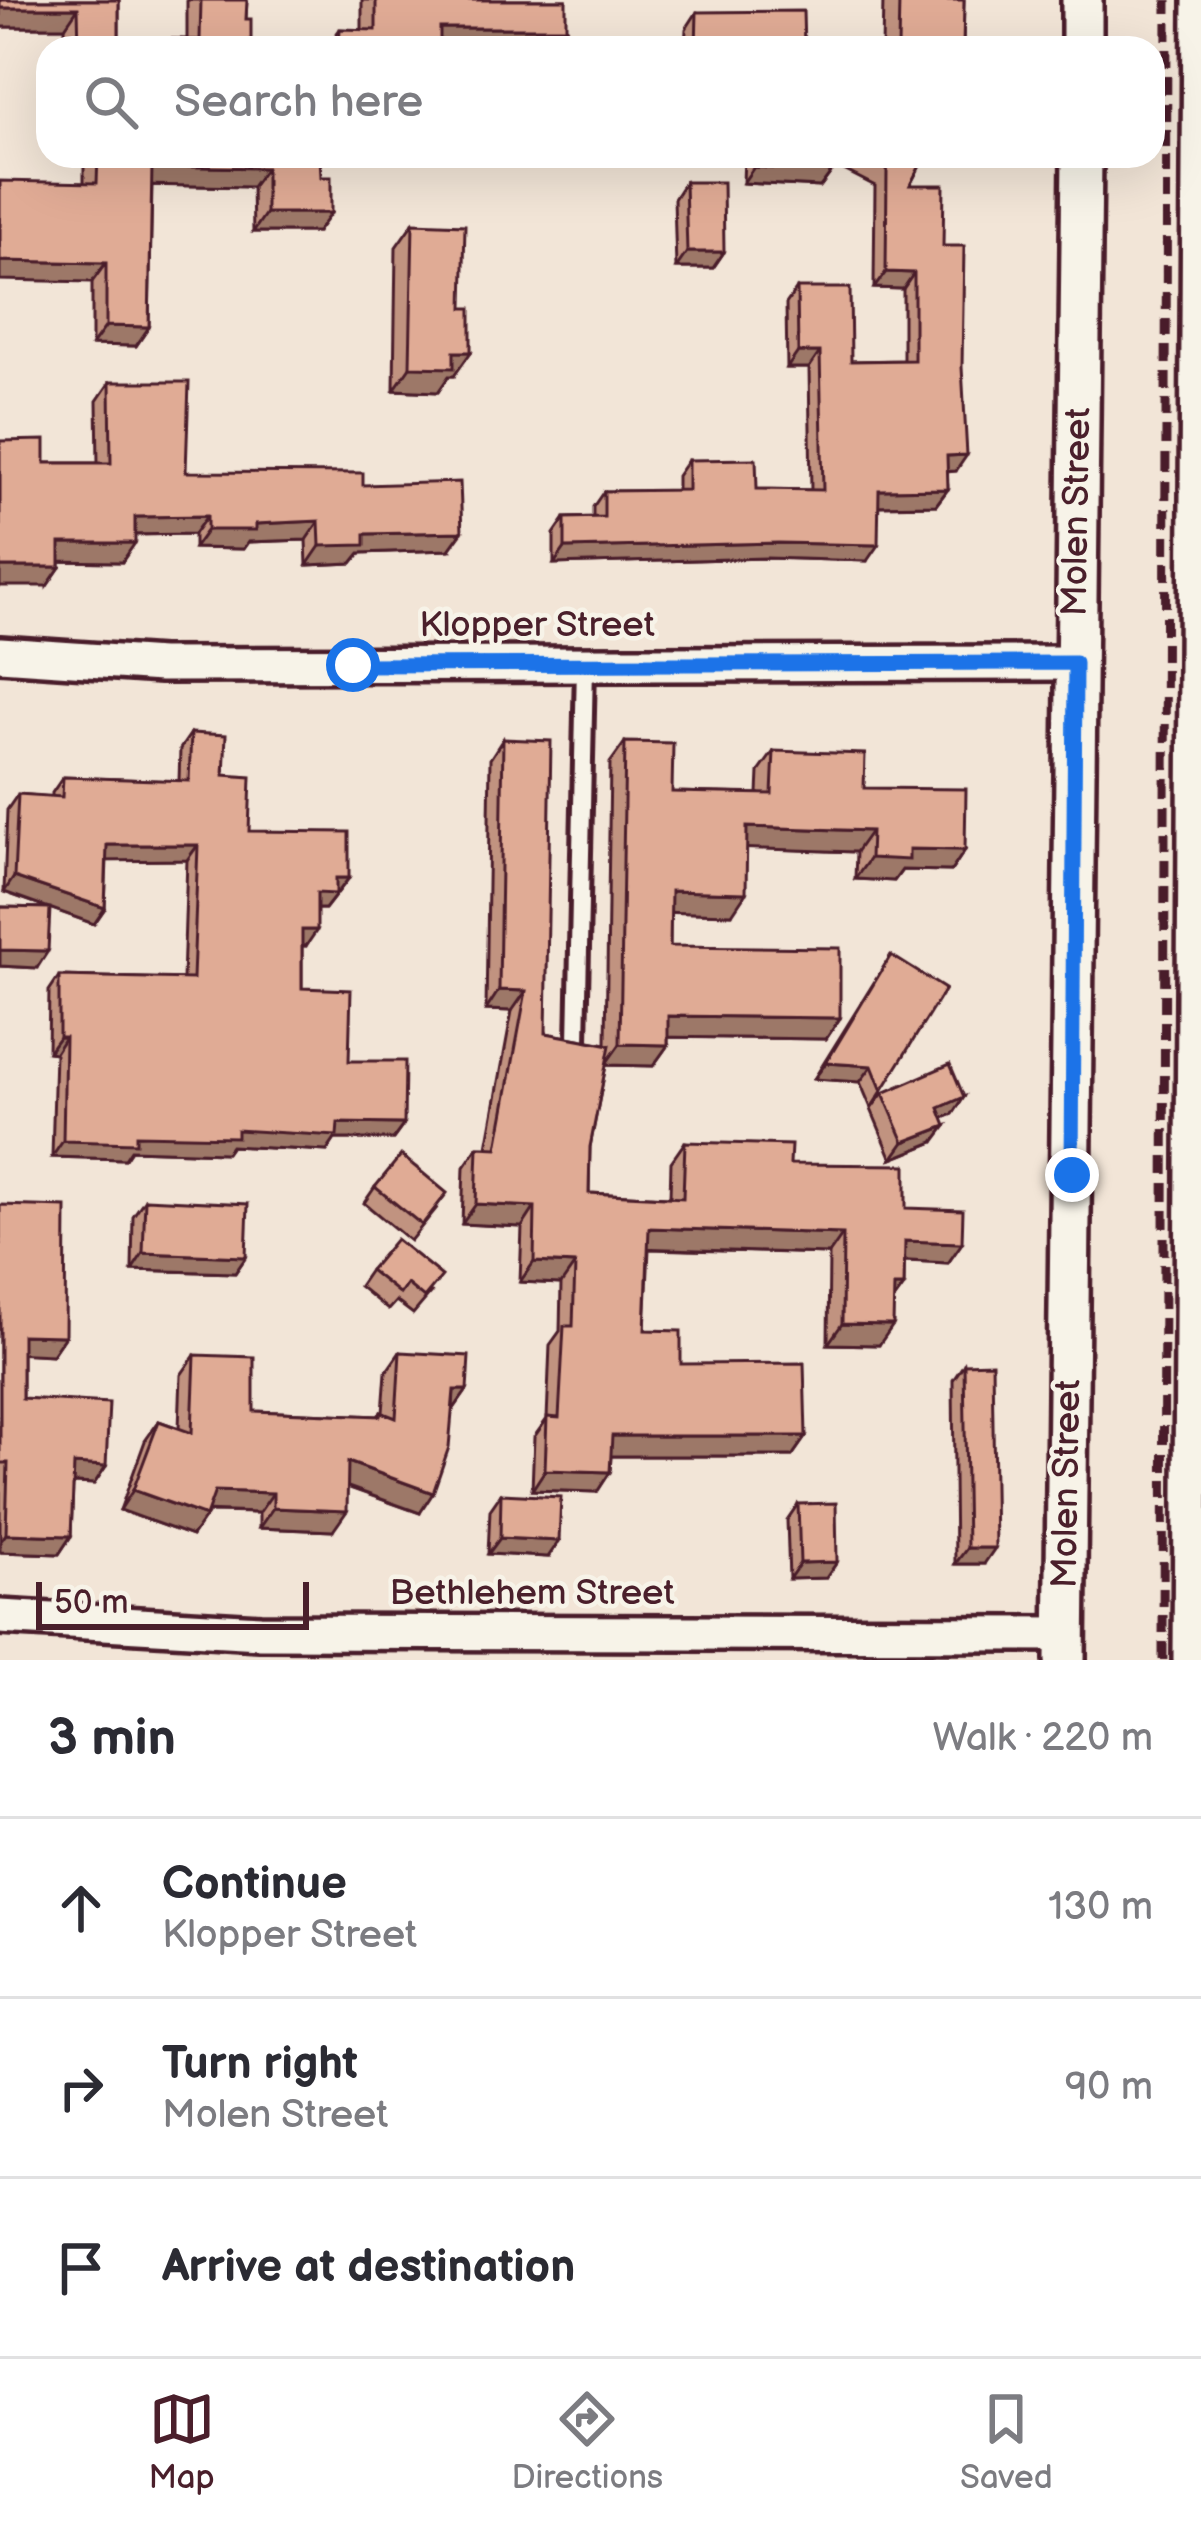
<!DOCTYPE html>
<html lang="en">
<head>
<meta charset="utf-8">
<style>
  body { margin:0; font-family:"Balsamiq Sans",sans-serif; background:#f2f2f3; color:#2b2b33 }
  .scale { position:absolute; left:36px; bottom:30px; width:273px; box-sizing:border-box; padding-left:12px; border:6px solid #4a1f2b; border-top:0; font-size:33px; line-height:42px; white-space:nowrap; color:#4a1f2b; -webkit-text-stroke:9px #f7f3e8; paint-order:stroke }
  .stop { position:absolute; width:36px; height:36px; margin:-27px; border:9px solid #1a73e8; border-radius:50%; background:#fff }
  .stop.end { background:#1a73e8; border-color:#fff; box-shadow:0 3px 12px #0008 }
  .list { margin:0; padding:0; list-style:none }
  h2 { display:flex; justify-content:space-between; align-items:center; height:156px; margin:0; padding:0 48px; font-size:51px }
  h2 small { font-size:39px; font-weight:400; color:#7c7c81 }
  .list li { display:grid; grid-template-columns:78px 1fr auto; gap:36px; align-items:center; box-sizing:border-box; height:180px; padding:0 48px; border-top:3px solid #e1e1e2 }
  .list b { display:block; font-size:45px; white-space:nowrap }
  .list p { margin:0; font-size:39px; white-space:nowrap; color:#7c7c81 }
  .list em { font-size:39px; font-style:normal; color:#7c7c81 }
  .icon { flex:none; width:66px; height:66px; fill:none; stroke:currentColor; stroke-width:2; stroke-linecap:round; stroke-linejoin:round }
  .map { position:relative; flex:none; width:1201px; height:1660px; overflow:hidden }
  .search { position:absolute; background:#fff; box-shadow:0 12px 48px #0002; left:36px; right:36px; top:36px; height:132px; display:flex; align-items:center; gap:30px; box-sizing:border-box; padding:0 42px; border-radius:36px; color:#7c7c81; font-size:45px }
  .sheet { height:696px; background:#fff }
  nav { display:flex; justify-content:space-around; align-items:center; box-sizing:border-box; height:168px; border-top:3px solid #e1e1e2; background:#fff; font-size:33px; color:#7c7c81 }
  nav a { display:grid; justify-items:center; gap:6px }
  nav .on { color:#4a1f2b }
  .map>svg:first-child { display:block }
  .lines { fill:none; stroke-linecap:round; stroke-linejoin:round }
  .service-casing { stroke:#4a1f2b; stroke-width:26 }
  .minor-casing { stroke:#4a1f2b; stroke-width:42 }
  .tertiary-casing { stroke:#4a1f2b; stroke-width:48 }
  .service { stroke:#f7f3e8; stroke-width:16 }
  .minor { stroke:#f7f3e8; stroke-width:33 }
  .tertiary { stroke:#f7f3e8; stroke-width:39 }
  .rail { stroke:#4a1f2b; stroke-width:9; stroke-dasharray:18 9; stroke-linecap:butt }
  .wall { fill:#c19380; stroke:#4a1f2b; stroke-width:3 }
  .shaded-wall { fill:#9d7868; stroke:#4a1f2b; stroke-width:3 }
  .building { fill:#e0ab95; stroke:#4a1f2b; stroke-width:3 }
  .route { stroke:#1a73e8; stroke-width:15 }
  .labels { text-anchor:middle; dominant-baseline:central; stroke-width:9; stroke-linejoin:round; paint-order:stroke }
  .street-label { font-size:36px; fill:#4a1f2b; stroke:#f7f3e8 }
</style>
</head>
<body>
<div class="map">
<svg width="1201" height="1660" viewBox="0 0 1201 1660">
  <rect width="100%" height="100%" fill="#f2e5d7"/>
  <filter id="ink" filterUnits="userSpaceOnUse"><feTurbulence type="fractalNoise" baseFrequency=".00833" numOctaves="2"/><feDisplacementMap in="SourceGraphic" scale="24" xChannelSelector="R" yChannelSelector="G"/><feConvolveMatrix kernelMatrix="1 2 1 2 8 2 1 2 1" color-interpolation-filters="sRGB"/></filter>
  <g filter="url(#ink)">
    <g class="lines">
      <g class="service-casing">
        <polyline id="service" points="577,1042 585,665"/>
      </g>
      <g class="minor-casing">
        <g id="minor">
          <polyline points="0,654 161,665 1074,663"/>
          <polyline points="0,1617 260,1632 1064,1634"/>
          <polyline points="1190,1660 1200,0"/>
        </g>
      </g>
      <g class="tertiary-casing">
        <g id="tertiary">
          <polyline points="1082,0 1082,48"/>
          <polyline points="1065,1660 1082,156"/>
        </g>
      </g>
      <use href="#service" class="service"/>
      <use href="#minor" class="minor"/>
      <use href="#tertiary" class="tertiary"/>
      <polyline class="rail" points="1163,1660 1167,0"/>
    </g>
    <g class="wall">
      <polygon points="0,0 119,0 119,38 187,39 187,0 247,0 246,19 251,48 65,48 65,27 0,27"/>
      <polygon points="362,0 566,0 553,47 326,48 340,29 362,30"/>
      <polygon points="883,0 964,0 963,48 882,48"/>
      <polygon points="697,12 804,48 685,48 686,29"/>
      <polygon points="84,156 320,156 317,232 253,232 252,187 152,185 149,327 136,346 92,345 92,282 84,182"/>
      <polygon points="744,156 832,156 832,160 834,156 925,156 910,185 943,246 956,471 947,472 948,489 936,505 878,506 867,561 766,558 554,564 554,534 565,518 593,517 593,507 604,491 677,491 677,476 688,460 757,489 811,490 809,368 787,368 786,304 797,288 851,361 903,360 903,289 874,288 875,186 832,164 832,171 820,187 743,183"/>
      <polygon points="685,182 724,252 713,268 676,268 674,199"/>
      <polygon points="413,223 454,376 449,376 438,392 394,390 396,247"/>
      <polygon points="110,382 186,472 363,485 449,550 360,553 352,563 307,565 306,540 248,542 243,549 194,548 194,534 135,535 122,562 60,561 60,567 47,586 45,463 98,463 97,401"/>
      <polygon points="191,733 224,775 249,831 349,878 325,909 317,909 306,946 302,946 302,988 349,1061 404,1124 393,1139 335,1139 327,1151 231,1146 226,1153 131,1150 125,1159 52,1157 55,1053 48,1052 49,991 59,976 183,979 187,860 107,860 105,908 94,924 50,908 37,968 0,966 0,907 50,908 4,892 7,810 18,794 52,797 52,793 63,777 179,781 180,749"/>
      <polygon points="503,739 546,1033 606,1044 610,763 625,742 672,792 758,794 759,772 774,751 864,788 965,850 951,871 902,870 894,881 855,879 856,852 747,848 732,914 670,912 670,946 840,1018 826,1039 668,1037 668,1045 653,1066 606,1065 590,1147 589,1193 670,1197 671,1162 685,1142 790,1164 906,1208 962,1243 948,1263 904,1261 904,1286 894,1300 879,1345 828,1344 829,1254 649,1249 645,1330 681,1364 806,1436 792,1456 611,1456 610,1472 597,1492 532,1490 534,1437 547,1419 550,1345 560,1331 561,1284 520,1282 522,1227 462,1224 464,1167 478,1147 487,1147 512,1011 486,1010 490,759"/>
      <polygon points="891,955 882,1091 871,1108 860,1082 814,1079"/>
      <polygon points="883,1093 964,1097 953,1114 943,1118 934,1142 892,1159 871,1109"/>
      <polygon points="375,1187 436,1209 410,1241 364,1203"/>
      <polygon points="145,1199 246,1257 235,1273 132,1270 133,1216"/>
      <polygon points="0,1205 65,1336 52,1355 22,1353 22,1398 106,1466 94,1484 73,1483 71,1536 59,1554 0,1552"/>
      <polygon points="370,1270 431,1293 413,1314 396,1301 388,1310 359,1286"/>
      <polygon points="400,1352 467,1390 453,1410 420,1513 347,1487 333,1531 259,1528 259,1513 208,1512 192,1536 120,1510 145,1441 159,1421 179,1428 181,1375 195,1355 254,1411 378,1416 381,1412 383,1413 386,1372"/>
      <polygon points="964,1364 984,1564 955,1564 953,1380"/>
      <polygon points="501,1494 548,1557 488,1554 490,1510"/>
      <polygon points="798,1504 837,1562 826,1578 789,1579 787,1520"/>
    </g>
    <g class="shaded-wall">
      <polygon points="0,8 78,8 65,27 0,27"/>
      <polygon points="440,28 566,28 553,47 426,47"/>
      <polygon points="152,166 266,168 252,187 139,185"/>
      <polygon points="754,167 832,171 820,187 743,183"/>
      <polygon points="266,213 331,213 317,232 253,232"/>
      <polygon points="687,252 724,252 713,268 676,268"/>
      <polygon points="0,261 106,263 92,282 0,280"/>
      <polygon points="886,272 914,273 903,289 874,288"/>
      <polygon points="106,326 149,327 136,346 92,345"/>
      <polygon points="454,352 471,352 454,376 449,376 438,392 394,390 410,367"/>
      <polygon points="798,352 820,352 809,368 787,368"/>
      <polygon points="967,455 956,471 936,472 947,456"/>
      <polygon points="948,489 936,505 867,506 879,490"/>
      <polygon points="207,516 194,534 122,535 135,517"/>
      <polygon points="319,521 306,540 248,542 243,549 194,548 207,530 256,524"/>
      <polygon points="462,532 449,550 360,553 352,563 307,565 320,546 365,534"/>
      <polygon points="60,543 135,543 122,562 47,561"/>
      <polygon points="778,543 878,545 867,561 766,558 554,564 565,548"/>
      <polygon points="0,567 60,567 47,586 0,586"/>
      <polygon points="747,827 871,831 856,852 732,848"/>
      <polygon points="107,845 198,845 187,860 96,861"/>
      <polygon points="909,849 965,850 951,871 902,870 894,881 855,879 870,858"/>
      <polygon points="14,877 105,908 94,924 4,892"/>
      <polygon points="336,878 349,878 325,909 306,909 317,893"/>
      <polygon points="671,891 746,893 732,914 656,912"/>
      <polygon points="302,930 317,930 306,946 291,945"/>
      <polygon points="0,950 48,951 37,968 0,966"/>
      <polygon points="499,990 526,991 512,1011 486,1010"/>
      <polygon points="668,1016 840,1018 826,1039 654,1037"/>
      <polygon points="59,1037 65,1037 55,1053 48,1052"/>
      <polygon points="620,1044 668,1045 653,1066 605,1065"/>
      <polygon points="826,1063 872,1066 860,1082 814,1079"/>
      <polygon points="964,1097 953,1114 928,1124 939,1108"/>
      <polygon points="338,1123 404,1124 393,1139 335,1139 327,1151 231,1146 226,1153 131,1150 125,1159 52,1157 63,1141 136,1135"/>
      <polygon points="946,1126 934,1142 892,1159 904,1142"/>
      <polygon points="476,1204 535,1207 522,1227 462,1224"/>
      <polygon points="649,1228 843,1234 829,1254 636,1248"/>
      <polygon points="905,1241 962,1243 948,1263 891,1260"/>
      <polygon points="143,1253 246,1257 235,1273 132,1270"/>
      <polygon points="534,1262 575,1264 561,1284 520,1282"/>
      <polygon points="894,1286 904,1286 890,1305"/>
      <polygon points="842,1324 893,1325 879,1345 828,1344"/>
      <polygon points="22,1335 65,1336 52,1355 9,1353"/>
      <polygon points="454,1390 467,1390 453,1410"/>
      <polygon points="612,1436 806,1436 792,1456 598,1456"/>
      <polygon points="348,1462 433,1493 420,1513 334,1482"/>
      <polygon points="74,1464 106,1466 94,1484 61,1482"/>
      <polygon points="545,1470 610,1472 597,1492 532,1490"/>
      <polygon points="133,1490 206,1516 192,1536 120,1510"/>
      <polygon points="215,1491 273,1493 259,1513 201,1511"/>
      <polygon points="273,1508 347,1511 333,1531 259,1528"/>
      <polygon points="6,1534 71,1536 59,1554 0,1552 0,1542"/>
      <polygon points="500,1538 559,1541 548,1557 488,1554"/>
      <polygon points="967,1548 995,1548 984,1564 955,1564"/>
      <polygon points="837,1562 826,1578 789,1579 800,1563"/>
    </g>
    <g class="building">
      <polygon points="0,0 119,0 119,38 200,40 201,0 247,0 246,19 251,19 251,48 79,48 78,8 0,8"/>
      <polygon points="376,0 566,0 566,28 440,28 440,48 339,48 340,29 376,30"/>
      <polygon points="899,0 964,0 963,48 898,48"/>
      <polygon points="803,11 804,48 696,48 697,12"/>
      <polygon points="98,156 320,156 321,177 331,177 331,213 266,213 266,168 152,166 149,327 106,326 106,263 0,261 0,181 97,183"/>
      <polygon points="755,156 832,156 832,171 754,167"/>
      <polygon points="859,156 925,156 910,185 944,185 943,246 964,246 962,367 967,455 947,456 948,489 879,490 878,545 778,543 565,548 565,518 604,517 604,491 688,490 688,460 756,459 757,489 823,490 820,352 798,352 797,288 850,288 851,361 914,360 914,273 886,272 887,170"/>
      <polygon points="685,182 723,182 724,252 687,252"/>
      <polygon points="413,223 465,225 463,308 471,308 471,352 454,352 454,368 410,367"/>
      <polygon points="110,382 189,382 186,472 363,473 363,485 460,482 462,532 365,534 365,545 320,546 319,521 256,524 256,530 207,530 207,516 135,517 135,543 60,543 60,567 0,567 0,441 45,440 45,463 111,463"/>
      <polygon points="191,733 226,735 224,775 251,777 249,831 349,832 349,878 336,878 336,894 317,893 317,930 302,930 302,988 351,990 349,1061 405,1061 404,1124 338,1123 337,1136 237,1130 237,1137 136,1135 136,1143 63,1141 65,1037 59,1037 59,976 193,979 198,845 107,845 105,908 14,877 18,794 62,797 63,777 189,781"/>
      <polygon points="503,739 551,741 546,1033 610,1045 590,1147 589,1193 683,1198 685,1142 791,1145 790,1164 906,1165 906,1208 963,1210 962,1243 905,1241 904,1286 894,1286 893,1325 842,1324 843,1234 649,1228 645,1330 681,1331 681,1364 804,1363 806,1436 612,1436 610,1472 545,1470 547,1417 559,1418 564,1326 573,1326 575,1264 534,1262 535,1207 476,1204 478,1147 497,1148 526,991 499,990"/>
      <polygon points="625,742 673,743 672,792 772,794 774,751 865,754 864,788 966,789 965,850 909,849 909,860 870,858 871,831 747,827 746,893 671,891 670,946 840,948 840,1018 668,1016 668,1045 620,1044"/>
      <polygon points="0,907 50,908 48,951 0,950"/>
      <polygon points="891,955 945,989 882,1091 872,1066 826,1063"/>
      <polygon points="950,1064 964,1097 939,1108 946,1126 904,1142 883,1093"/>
      <polygon points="401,1155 447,1193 422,1225 375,1187"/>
      <polygon points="145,1199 248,1204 246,1257 143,1253"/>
      <polygon points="0,1205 66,1207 65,1336 22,1335 22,1398 109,1403 106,1466 74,1464 71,1536 6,1534 8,1463 0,1463"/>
      <polygon points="396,1239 442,1276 424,1298 407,1284 400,1294 370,1270"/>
      <polygon points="400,1352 469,1356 467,1390 454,1390 449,1447 433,1493 348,1462 347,1511 273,1508 273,1493 215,1491 206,1516 133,1490 159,1421 192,1433 195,1355 254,1357 254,1411 380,1416 381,1412 396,1418"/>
      <polygon points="992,1363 995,1548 967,1548 964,1364"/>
      <polygon points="501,1494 561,1497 559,1541 500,1538"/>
      <polygon points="836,1503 837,1562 800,1563 798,1504"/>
    </g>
  </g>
  <g class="lines" filter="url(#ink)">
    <polyline class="route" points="353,665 1075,663 1072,1175"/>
  </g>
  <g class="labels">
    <g class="street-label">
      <text transform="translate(1077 512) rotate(-89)">Molen Street</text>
      <text x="537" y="625">Klopper Street</text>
      <text transform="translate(1067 1484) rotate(-89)">Molen Street</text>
      <text x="532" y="1593">Bethlehem Street</text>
    </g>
  </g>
</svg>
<div class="scale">50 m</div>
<div class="stop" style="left:353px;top:665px"></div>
<div class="stop end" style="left:1072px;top:1175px"></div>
<div class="search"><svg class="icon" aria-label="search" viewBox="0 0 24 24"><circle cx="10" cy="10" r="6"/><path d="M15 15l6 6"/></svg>Search here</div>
</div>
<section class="sheet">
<h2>3 min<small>Walk · 220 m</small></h2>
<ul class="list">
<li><svg class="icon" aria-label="ahead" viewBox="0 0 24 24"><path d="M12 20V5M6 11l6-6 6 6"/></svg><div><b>Continue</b><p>Klopper Street</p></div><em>130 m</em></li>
<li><svg class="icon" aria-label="right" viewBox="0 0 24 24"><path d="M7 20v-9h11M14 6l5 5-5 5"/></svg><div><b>Turn right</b><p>Molen Street</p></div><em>90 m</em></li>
<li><svg class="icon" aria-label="arrive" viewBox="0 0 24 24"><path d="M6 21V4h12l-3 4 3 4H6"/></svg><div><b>Arrive at destination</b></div></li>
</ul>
</section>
<nav>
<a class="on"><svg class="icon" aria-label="map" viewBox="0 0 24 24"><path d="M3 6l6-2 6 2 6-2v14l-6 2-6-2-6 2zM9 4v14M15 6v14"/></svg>Map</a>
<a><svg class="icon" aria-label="directions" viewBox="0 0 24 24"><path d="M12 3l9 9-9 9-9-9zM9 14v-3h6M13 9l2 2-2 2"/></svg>Directions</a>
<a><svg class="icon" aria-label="saved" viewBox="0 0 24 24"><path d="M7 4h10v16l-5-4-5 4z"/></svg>Saved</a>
</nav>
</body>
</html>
